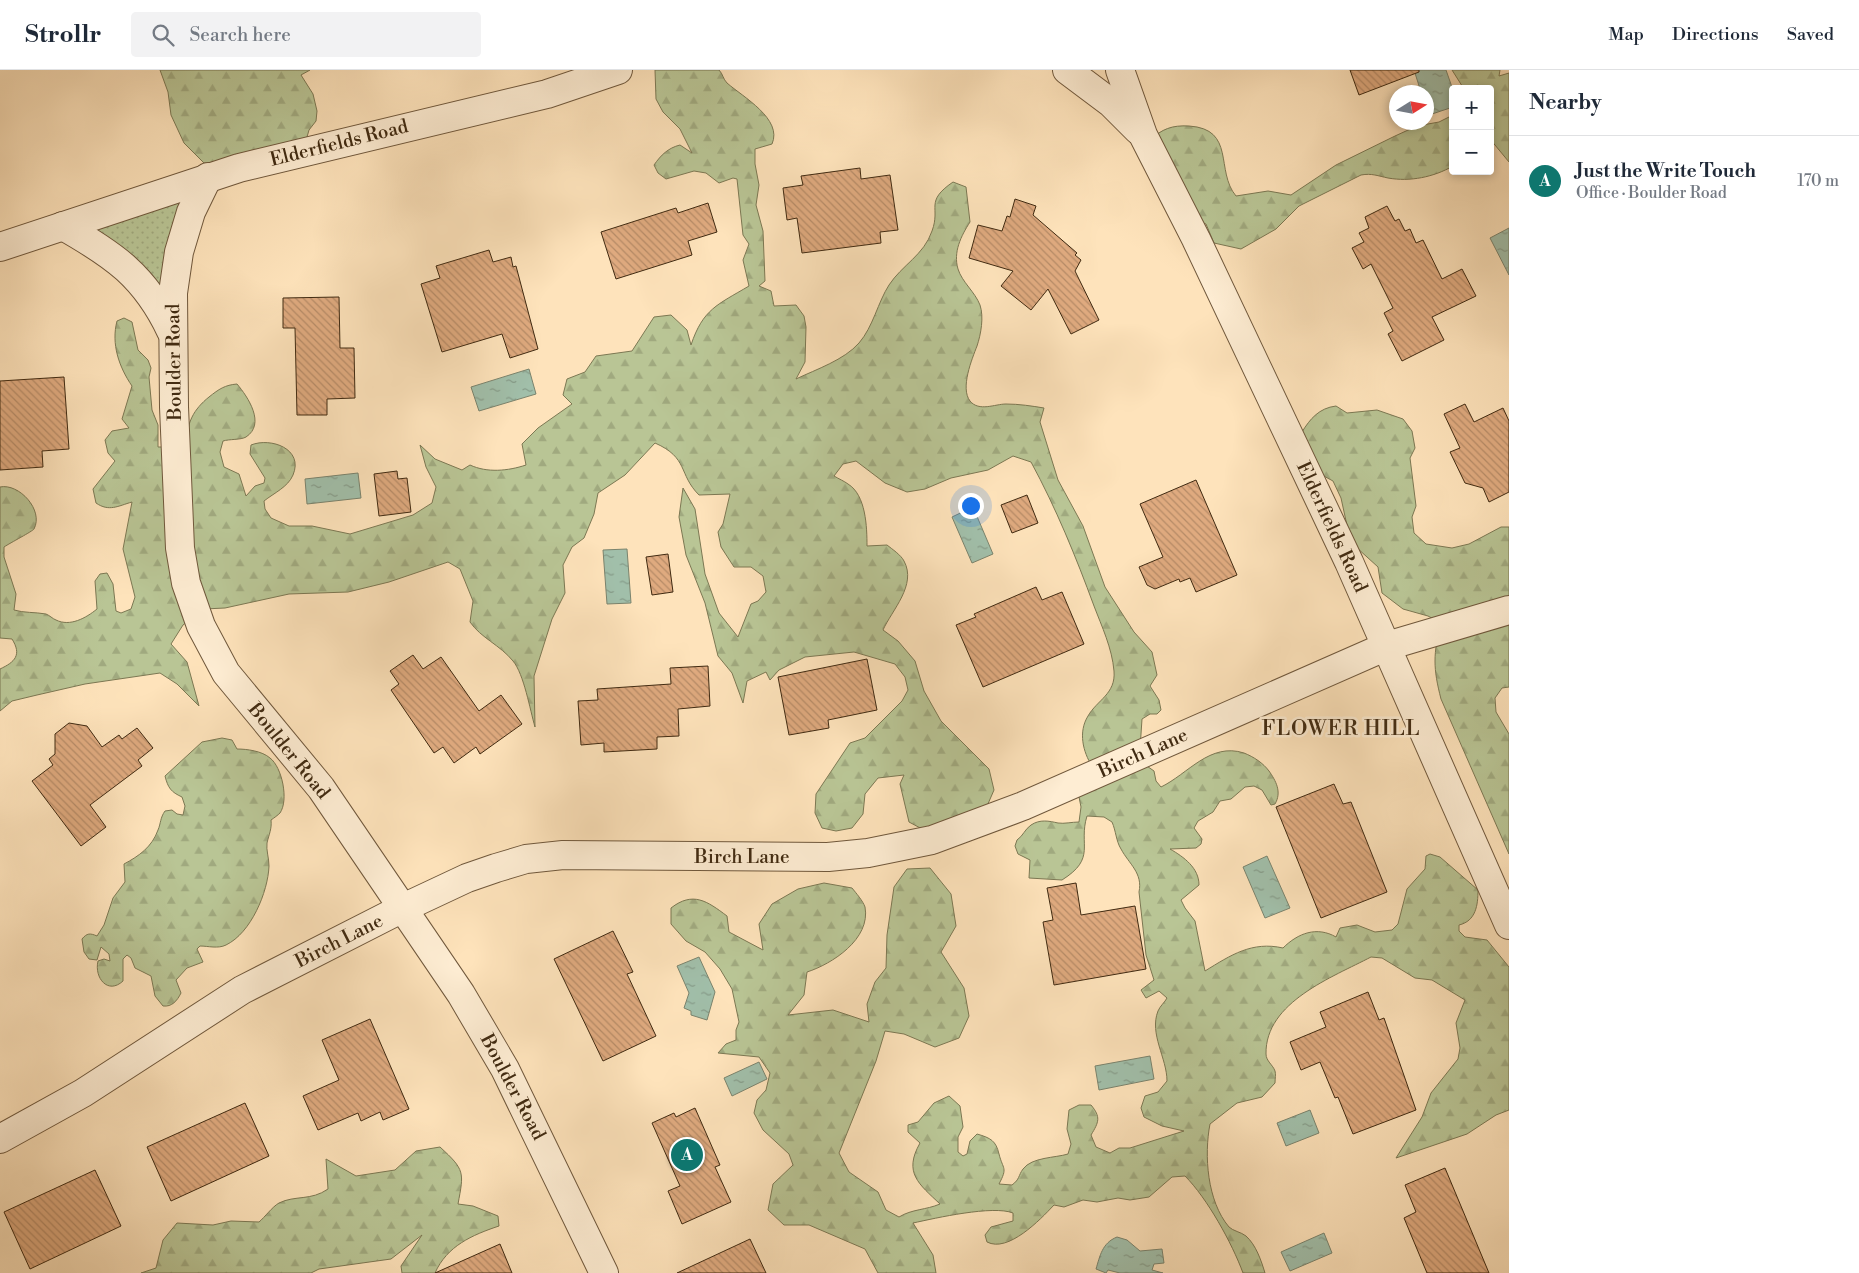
<!DOCTYPE html>
<html lang="en">
<head>
<meta charset="utf-8">
<style>
  body { margin:0; font-family:"Libre Bodoni",serif; background:#f2f2f3; color:#1f2937 }
  .controls { position:absolute; right:15px; top:15px; display:grid; overflow:hidden; border-radius:5px; box-shadow:0 2px 8px #0003 }
  .controls button { width:45px; height:45px; display:grid; place-items:center; padding:0; border:0; border-bottom:1px solid #e0e1e3; background:#fff; color:#1f2937; font:25px sans-serif }
  .compass { position:absolute; left:1389px; top:15px; width:45px; height:45px; border-radius:50%; background:#fff; box-shadow:0 2px 8px #0003; rotate:79deg }
  .you { position:absolute; left:970px; top:435px; width:18px; height:18px; margin:-12px; border:4px solid #fff; border-radius:50%; background:#1a73e8; box-shadow:0 0 0 8px #1a73e833 }
  .badge { display:grid; place-items:center; width:32px; height:32px; border-radius:50%; background:#0f766e; color:#fff; font-size:16px; font-weight:700 }
  .pin { position:absolute; translate:-50% -50%; border:2px solid #fff; box-shadow:0 1px 5px #0006 }
  .list { margin:0; padding:0; list-style:none }
  h2 { display:flex; justify-content:space-between; align-items:center; height:65px; margin:0; padding:0 20px; font-size:21px }
  h2 small { font-size:16px; font-weight:400; color:#747a83 }
  .list li { display:grid; grid-template-columns:32px 1fr auto; gap:15px; align-items:center; box-sizing:border-box; height:90px; padding:0 20px; border-top:1px solid #e0e1e3 }
  .list b { display:block; font-size:19px; white-space:nowrap }
  .list p { margin:0; font-size:16px; white-space:nowrap; color:#747a83 }
  .list em { font-size:16px; font-style:normal; color:#747a83 }
  .icon { flex:none; width:28px; height:28px; fill:none; stroke:currentColor; stroke-width:2; stroke-linecap:round; stroke-linejoin:round }
  .map { position:relative; flex:none; width:1509px; height:1203px; overflow:hidden }
  header { display:flex; align-items:center; gap:30px; box-sizing:border-box; height:70px; padding:0 25px; background:#fff; border-bottom:1px solid #e0e1e3 }
  header strong { font-size:24px }
  nav { display:flex; gap:28px; margin-inline-start:auto; font-size:18px }
  .search { width:350px; height:45px; background:#f2f2f3; display:flex; align-items:center; gap:12px; box-sizing:border-box; padding:0 18px; border-radius:5px; color:#747a83; font-size:19px }
  main { display:flex }
  aside { flex:1; background:#fff }
  .map>svg:first-child { display:block }
  .forest { fill:url(#forest-firs); stroke:#7c7853 }
  .park { fill:url(#park-dots); stroke:#7c7853 }
  .water { fill:url(#water-ripples); stroke:#7a836d }
  .building { fill:url(#building-back-hatch); stroke:#402a11 }
  .lines { fill:none; stroke-linecap:round; stroke-linejoin:round }
  .minor-casing { stroke:#70583c; stroke-width:30 }
  .minor { stroke:#feedd3; stroke-width:28 }
  .labels { text-anchor:middle; dominant-baseline:central; stroke-width:5; stroke-linejoin:round; paint-order:stroke }
  .street-label { font-size:19px; fill:#402a11; stroke:#feedd3 }
  .quarter-label { font-size:21px; letter-spacing:1px; fill:#402a11; stroke:#feedd3 }
</style>
</head>
<body>
<header>
<strong>Strollr</strong>
<div class="search"><svg class="icon" aria-label="search" viewBox="0 0 24 24"><circle cx="10" cy="10" r="6"/><path d="M15 15l6 6"/></svg>Search here</div>
<nav><a>Map</a><a>Directions</a><a>Saved</a></nav>
</header>
<main>
<div class="map">
<svg width="1509" height="1203" viewBox="0 0 1509 1203">
  <defs>
    <pattern id="forest-firs" width="22" height="20" patternUnits="userSpaceOnUse" patternTransform="scale(1.25)"><rect width="22" height="20" fill="#b9c595"/><path d="M5 1l3.5 6h-7zM16 11l3.5 6h-7z" fill="#a0a97f"/></pattern>
    <pattern id="park-dots" width="8" height="8" patternUnits="userSpaceOnUse" patternTransform="scale(1.25)"><rect width="8" height="8" fill="#b9c595"/><path d="M2 2h.1M6 6h.1" fill="none" stroke="#a0a97f" stroke-width="1.8" stroke-linecap="round"/></pattern>
    <pattern id="water-ripples" width="26" height="14" patternUnits="userSpaceOnUse" patternTransform="scale(1.25)"><rect width="26" height="14" fill="#a1bfaa"/><path d="M2 4q2-2 4 0t4 0M15 11q2-2 4 0t4 0" fill="none" stroke="#859b89"/></pattern>
    <pattern id="building-back-hatch" width="6" height="6" patternUnits="userSpaceOnUse" patternTransform="scale(1.25)"><rect width="6" height="6" fill="#dfaa7f"/><path d="M-1 5l2 2M0 0l6 6M5-1l2 2" fill="none" stroke="#b68b67"/></pattern>
  </defs>
  <rect width="100%" height="100%" fill="#fee3bb"/>
  <filter id="stains"><feTurbulence type="fractalNoise" baseFrequency=".004" numOctaves="4"/><feColorMatrix values="0 0 0 0 .2 0 0 0 0 .09 0 0 0 0 .02 0 0 0 .5 -.17"/></filter>
  <radialGradient id="worn" r=".72"><stop offset=".6" stop-color="#630" stop-opacity="0"/><stop offset="1" stop-color="#630" stop-opacity=".3"/></radialGradient>
  <g class="forest">
    <polygon points="160,0 310,0 301,5 313,24 317,41 316,51 309,60 305,74 228,95 204,93 184,73 171,45 168,22"/>
    <path d="M655 0H719C723 4 723 9 727 13 743 27 783 49 772 74L755 79V94L759 115 756 135 763 161 765 211 759 216 771 221 774 236 796 235 804 246 806 257 805 292 796 309C817 299 844 290 859 273 873 257 878 232 889 215 902 195 924 185 932 161 941 137 924 132 953 112L966 117 970 152C961 166 953 182 958 199 962 212 975 222 980 235 984 247 981 264 977 276 972 289 960 318 970 331 979 342 995 334 1006 334 1019 334 1032 336 1044 338L1040 352 1058 410 1083 456 1105 517 1134 562 1152 582 1157 605 1150 616 1159 630 1161 640 1157 644H1150L1142 649 1140 679 1144 694 1154 701 1156 711 1161 717C1188 704 1210 672 1244 683 1254 687 1263 693 1269 701 1276 711 1282 722 1275 734L1271 735 1262 720 1254 716 1245 717 1231 729 1220 731 1213 742 1198 751 1194 758 1202 769 1201 774 1196 778 1170 779C1184 787 1199 798 1199 815L1181 830 1185 838 1195 851 1205 901C1231 885 1252 871 1283 878 1298 863 1317 856 1336 867L1340 858 1357 855 1375 862 1392 860 1398 854 1407 819 1425 799 1426 786 1430 784 1440 787 1478 820C1478 835 1476 851 1459 855V861L1465 867 1487 870 1509 897V1040L1496 1045 1467 1064 1396 1088 1422 1047 1431 1023 1458 989 1460 978 1456 953 1465 930 1432 910 1415 908 1382 888 1371 887C1333 907 1265 932 1266 984 1266 991 1273 995 1275 1001 1276 1004 1275 1009 1275 1013L1262 1027 1237 1033 1210 1054C1204 1085 1207 1131 1229 1157 1233 1161 1241 1162 1246 1166 1256 1175 1261 1190 1265 1203H1243C1232 1173 1207 1128 1185 1106L1172 1107 1149 1127 1130 1130 1118 1128 1097 1132 1083 1130 1064 1137 1054 1135C1040 1150 1008 1183 987 1172L985 1165 991 1157 1013 1151V1143C993 1135 936 1148 913 1153L933 1185 936 1203H878L865 1179 809 1155H784L768 1140 773 1114 793 1095 789 1084 763 1060 754 1043 757 1030 766 1020 770 1003 759 987 718 983 726 974 736 970V960L739 952 732 919 720 899 705 882 686 871 671 854V838C693 821 707 831 727 846L729 862 763 880 759 854 772 834 798 819 824 813 852 818C856 823 863 831 865 837 871 869 832 894 807 902L804 925 788 945 833 940 869 952 867 934 875 912 886 898 887 865 894 817 907 799 930 798 951 824 956 856 941 882 964 918 969 946 959 968 935 977 904 964 885 961 876 991 839 1083 849 1102 878 1122 886 1140 899 1147C912 1139 926 1140 940 1134 919 1114 903 1103 920 1073L908 1062V1055L918 1052 934 1033 949 1026 960 1036 963 1057 958 1067V1082L963 1086 967 1084 970 1071 977 1064C991 1068 996 1071 999 1084 1003 1100 1008 1097 999 1114L1012 1115C1020 1109 1018 1106 1023 1099 1032 1087 1055 1088 1068 1084L1071 1074 1067 1059 1069 1040 1079 1035H1091C1101 1047 1099 1052 1091 1065L1096 1077 1110 1083 1119 1078H1130L1184 1061 1162 1056 1144 1047 1141 1038 1145 1026 1158 1022 1167 1011C1167 988 1149 964 1158 941 1160 936 1165 932 1167 928L1159 921 1146 928 1141 920 1154 910 1146 885 1139 822C1143 803 1129 794 1121 779 1116 771 1116 761 1112 752L1104 747 1087 746C1078 775 1097 788 1062 810L1029 808 1030 790 1018 784 1015 776 1017 770C1023 766 1025 759 1031 755 1040 749 1049 751 1058 753 1064 754 1072 752 1079 752L1081 737 1079 727 1092 696C1083 682 1078 662 1088 646 1097 630 1116 624 1114 601 1112 578 1102 557 1094 536 1076 487 1056 438 1031 392L1013 386 988 400 951 408 925 419 907 422 885 413 856 391 843 394 834 406C839 409 844 411 848 414 866 425 867 457 867 476L887 475C892 479 901 485 904 491 917 515 892 540 883 560L898 571 915 591 924 621 941 651 989 699 994 720 984 743 924 760 909 752 900 714 904 705 878 708 865 724 863 744 852 758 836 761 822 758 815 743 816 724 850 673 865 668 902 631 908 620 905 607 895 594 854 582 805 587 779 600 770 610 766 602 747 611 743 633 732 603 718 586 705 533 686 485 679 447 683 418 695 439 705 504 719 543 738 567 751 534 758 531 766 522 763 506 751 497H734L721 477 718 462 723 454 730 424 699 425C678 404 689 388 655 373L625 405 598 423 594 444 584 468 572 477 563 495 565 523 552 549 534 606 535 657C530 640 524 604 513 591 500 575 481 568 470 552L473 531 460 499 448 492 389 512 348 522 289 524 225 538 204 539 183 555 171 574 187 592 199 636 177 614 160 603 85 614 37 625 12 631 0 641V599C15 592 22 585 12 569L0 568V417C19 413 44 440 34 459 33 461 10 473 4 477V487L16 524 14 540C24 543 35 542 46 544 49 545 53 549 56 550 70 557 86 548 97 539L95 511 100 504 107 503 113 514 116 541 121 543 131 539 135 527 123 479 132 432C118 436 109 442 96 433L93 419 115 391 108 383 105 370 112 361 129 358 122 349 132 316C119 297 111 274 117 251L124 248 132 252 138 280 148 290 151 298 149 307 152 340 158 355V377H167L188 402C191 391 188 384 187 374 186 353 194 339 209 327 219 319 225 315 237 314 248 327 266 354 246 367 241 370 229 369 223 371L220 382 224 397 239 404 246 426 255 416 264 413 265 408 250 384 251 375C271 367 304 379 293 405 288 417 274 423 264 431L265 439 271 448 289 456H312L350 464 413 445 432 433 436 417 426 397 420 375 435 389 462 400 470 395C487 403 508 401 526 395L522 374 538 358 572 334 563 325 567 309 585 302 596 286 632 281 654 247 671 245 687 260 691 275C703 239 717 235 749 216L743 190 749 174 743 165 737 109 733 108 719 113 706 103 694 101 666 109 658 103 654 95C661 85 668 78 680 75L692 83 680 59 663 42 656 29Z"/>
    <polygon points="1452,0 1500,0 1499,6 1509,3 1509,92 1490,69 1490,19 1464,19"/>
    <path d="M1453 45V96C1434 107 1410 112 1388 108 1378 106 1372 103 1361 105L1299 136 1276 159 1241 179 1214 173 1206 154 1198 151 1150 70C1162 59 1172 55 1189 56 1236 59 1215 101 1236 126L1268 121 1291 125 1336 95 1395 66 1417 56 1439 52Z"/>
    <path d="M1336 336 1347 343 1377 340 1403 349 1412 361 1415 378 1410 388 1416 436 1412 447 1414 463 1426 474 1452 478 1469 474 1501 457H1509V617L1502 618 1495 628 1496 642 1509 664V784L1441 629C1433 598 1433 584 1441 553L1428 546 1403 539 1382 523 1378 497 1356 477 1348 460 1341 428 1333 411 1320 404 1302 362C1310 349 1319 338 1336 336Z"/>
    <path d="M222 668 232 670 237 679C247 679 262 681 270 688 282 697 289 730 280 743 278 745 274 748 271 750 272 759 269 764 267 773 266 780 269 788 269 796 268 822 251 863 226 875 218 879 208 876 200 876L197 879 203 892 187 898 176 910 181 923C177 931 172 937 163 936L155 926 151 906 135 898 131 888 127 885 123 889V911C108 925 94 908 98 891L104 889 110 891 109 884 101 877 97 890 89 889 84 882 82 869C87 863 90 863 97 866L104 855 113 828 125 812 124 794C139 786 152 777 158 760 161 753 160 748 165 741L172 740 177 744 183 745 185 736 182 727C171 722 168 718 165 706L202 672Z"/>
    <path d="M440 1077C465 1100 464 1102 458 1134L473 1136 498 1146 499 1156C472 1165 447 1176 435 1203H402L401 1196 422 1165 391 1189 319 1199 311 1203H141L156 1198 163 1170 177 1153 213 1155 231 1151 259 1152C265 1147 272 1137 279 1133 295 1125 311 1131 328 1119L326 1089 356 1106 395 1100 416 1081Z"/>
  </g>
  <polygon class="park" points="208,107 159,235 63,156"/>
  <g class="water">
    <polygon points="1414,0 1446,0 1453,20 1453,37 1429,45 1426,22 1421,22"/>
    <polygon points="1509,158 1509,205 1490,168"/>
    <polygon points="529,299 536,324 479,341 471,317"/>
    <polygon points="358,403 361,428 307,434 305,409"/>
    <polygon points="973,437 993,484 972,493 952,447"/>
    <polygon points="627,479 631,533 607,534 603,480"/>
    <polygon points="1267,786 1290,838 1265,848 1243,797"/>
    <polygon points="699,887 715,922 707,950 691,945 691,941 684,938 689,923 677,896"/>
    <polygon points="1150,986 1154,1009 1099,1020 1095,996"/>
    <polygon points="759,992 767,1009 732,1026 724,1008"/>
    <polygon points="1310,1040 1319,1063 1286,1076 1277,1053"/>
    <polygon points="1324,1163 1332,1183 1290,1201 1281,1182"/>
    <path d="M1117 1167 1127 1170 1140 1181 1162 1179 1164 1193 1154 1194 1152 1200 1163 1203H1120L1108 1200 1106 1203 1096 1199C1100 1186 1102 1173 1117 1167Z"/>
  </g>
  <g class="building">
    <polygon points="1350,0 1419,0 1419,2 1359,25"/>
    <polygon points="860,98 861,109 890,105 898,160 880,162 881,173 802,183 797,148 787,150 783,118 803,115 801,106"/>
    <polygon points="1015,129 1036,136 1033,145 1077,183 1075,185 1081,190 1075,201 1099,250 1071,264 1048,219 1031,240 1001,216 1013,201 969,188 978,155 1002,161 1007,146 1010,147"/>
    <polygon points="708,133 717,162 688,171 692,185 616,209 601,162 676,138 678,143"/>
    <polygon points="1387,136 1395,151 1399,149 1405,161 1410,159 1416,173 1423,170 1442,209 1462,199 1476,226 1432,247 1444,270 1402,291 1388,264 1393,261 1384,243 1393,238 1371,194 1363,199 1352,178 1364,172 1359,163 1369,158 1365,147"/>
    <polygon points="489,180 493,192 511,187 513,197 516,196 538,279 510,288 502,264 442,282 421,214 440,208 436,196"/>
    <polygon points="339,227 340,278 354,278 355,328 327,329 327,345 297,345 295,258 283,258 283,228"/>
    <polygon points="64,307 69,379 42,381 43,397 0,400 0,311"/>
    <polygon points="1465,334 1474,352 1503,338 1509,351 1509,422 1489,432 1483,418 1465,413 1450,382 1460,378 1444,344"/>
    <polygon points="397,401 398,409 407,408 411,442 379,446 374,404"/>
    <polygon points="1196,410 1237,505 1196,522 1190,508 1180,512 1179,509 1155,519 1147,515 1139,497 1163,487 1140,434"/>
    <polygon points="1027,425 1038,453 1012,463 1001,435"/>
    <polygon points="668,484 673,522 652,525 646,487"/>
    <polygon points="1036,517 1042,530 1062,522 1084,574 983,617 956,555 976,547 974,544"/>
    <polygon points="413,585 423,599 441,587 479,641 501,625 522,654 480,684 476,677 454,693 443,677 434,683 391,620 399,614 390,601"/>
    <polygon points="867,589 877,640 828,650 829,658 789,665 778,607"/>
    <polygon points="708,596 710,636 678,639 679,666 657,667 657,679 604,682 604,673 581,675 578,631 598,630 597,619 671,614 670,598"/>
    <polygon points="69,653 87,656 102,677 119,665 122,669 137,658 153,678 138,690 142,696 90,735 106,757 81,776 32,711 53,695 49,689 55,684 55,664"/>
    <polygon points="1334,714 1343,734 1351,732 1387,822 1321,848 1276,737"/>
    <polygon points="1076,813 1081,845 1135,836 1146,899 1054,915 1043,852 1053,850 1047,818"/>
    <polygon points="613,861 633,902 627,904 656,966 603,991 554,889"/>
    <polygon points="1368,922 1379,950 1384,948 1416,1040 1353,1064 1338,1027 1335,1028 1320,992 1301,1000 1290,972 1326,957 1320,942"/>
    <polygon points="370,949 409,1039 383,1050 380,1042 361,1051 358,1043 318,1060 303,1026 339,1010 322,970"/>
    <polygon points="245,1033 269,1086 171,1131 147,1077"/>
    <polygon points="695,1038 720,1095 715,1097 731,1132 682,1154 668,1121 680,1116 652,1053 674,1043 676,1047"/>
    <polygon points="1445,1098 1489,1203 1427,1203 1404,1148 1416,1142 1405,1115"/>
    <polygon points="95,1100 121,1156 30,1199 4,1142"/>
    <polygon points="750,1169 766,1203 677,1203"/>
    <polygon points="500,1174 512,1203 435,1203"/>
  </g>
  <g class="lines">
    <g class="minor-casing">
      <g id="minor">
        <polyline points="1067,0 1111,33 1138,60"/>
        <polyline points="1120,0 1143,65 1196,169 1349,492 1509,855"/>
        <polyline points="208,107 191,142 179,182 173,223 174,337 180,478 186,513 201,556 226,603 321,718 461,924 505,999 604,1203"/>
        <path d="M63 156C114 185 145 206 171 261"/>
        <polyline points="0,177 239,98 547,24 618,0"/>
        <polyline points="0,1069 83,1023 242,920 403,838 467,808 496,798 526,789 563,785 828,787 868,783 932,770 1023,736 1387,576 1509,540"/>
      </g>
    </g>
    <use href="#minor" class="minor"/>
  </g>
  <g class="labels">
    <g class="street-label">
      <text transform="translate(339 73) rotate(-14)">Elderfields Road</text>
      <text transform="translate(174 292) rotate(-91)">Boulder Road</text>
      <text transform="translate(1332 457) rotate(65)">Elderfields Road</text>
      <text transform="translate(289 681) rotate(51)">Boulder Road</text>
      <text transform="translate(1143 683) rotate(-24)">Birch Lane</text>
      <text x="742" y="787">Birch Lane</text>
      <text transform="translate(339 871) rotate(-27)">Birch Lane</text>
      <text transform="translate(513 1017) rotate(62)">Boulder Road</text>
    </g>
    <g class="quarter-label">
      <text x="1341" y="659">FLOWER HILL</text>
    </g>
  </g>
  <rect width="100%" height="100%" filter="url(#stains)"/>
  <rect width="100%" height="100%" fill="url(#worn)"/>
</svg>
<div class="controls">
<button>+</button>
<button>−</button>
</div>
<svg class="compass" viewBox="-18 -18 36 36"><path d="M0-13l5 13h-10z" fill="#e53935"/><path d="M0 13l5-13h-10z" fill="#747a83"/></svg>
<div class="you"></div>
<div class="pin badge" style="left:687px;top:1085px">A</div>
</div>
<aside>
<h2>Nearby<small></small></h2>
<ul class="list">
<li><span class="badge">A</span><div><b>Just the Write Touch</b><p>Office · Boulder Road</p></div><em>170 m</em></li>
</ul>
</aside>
</main>
</body>
</html>
